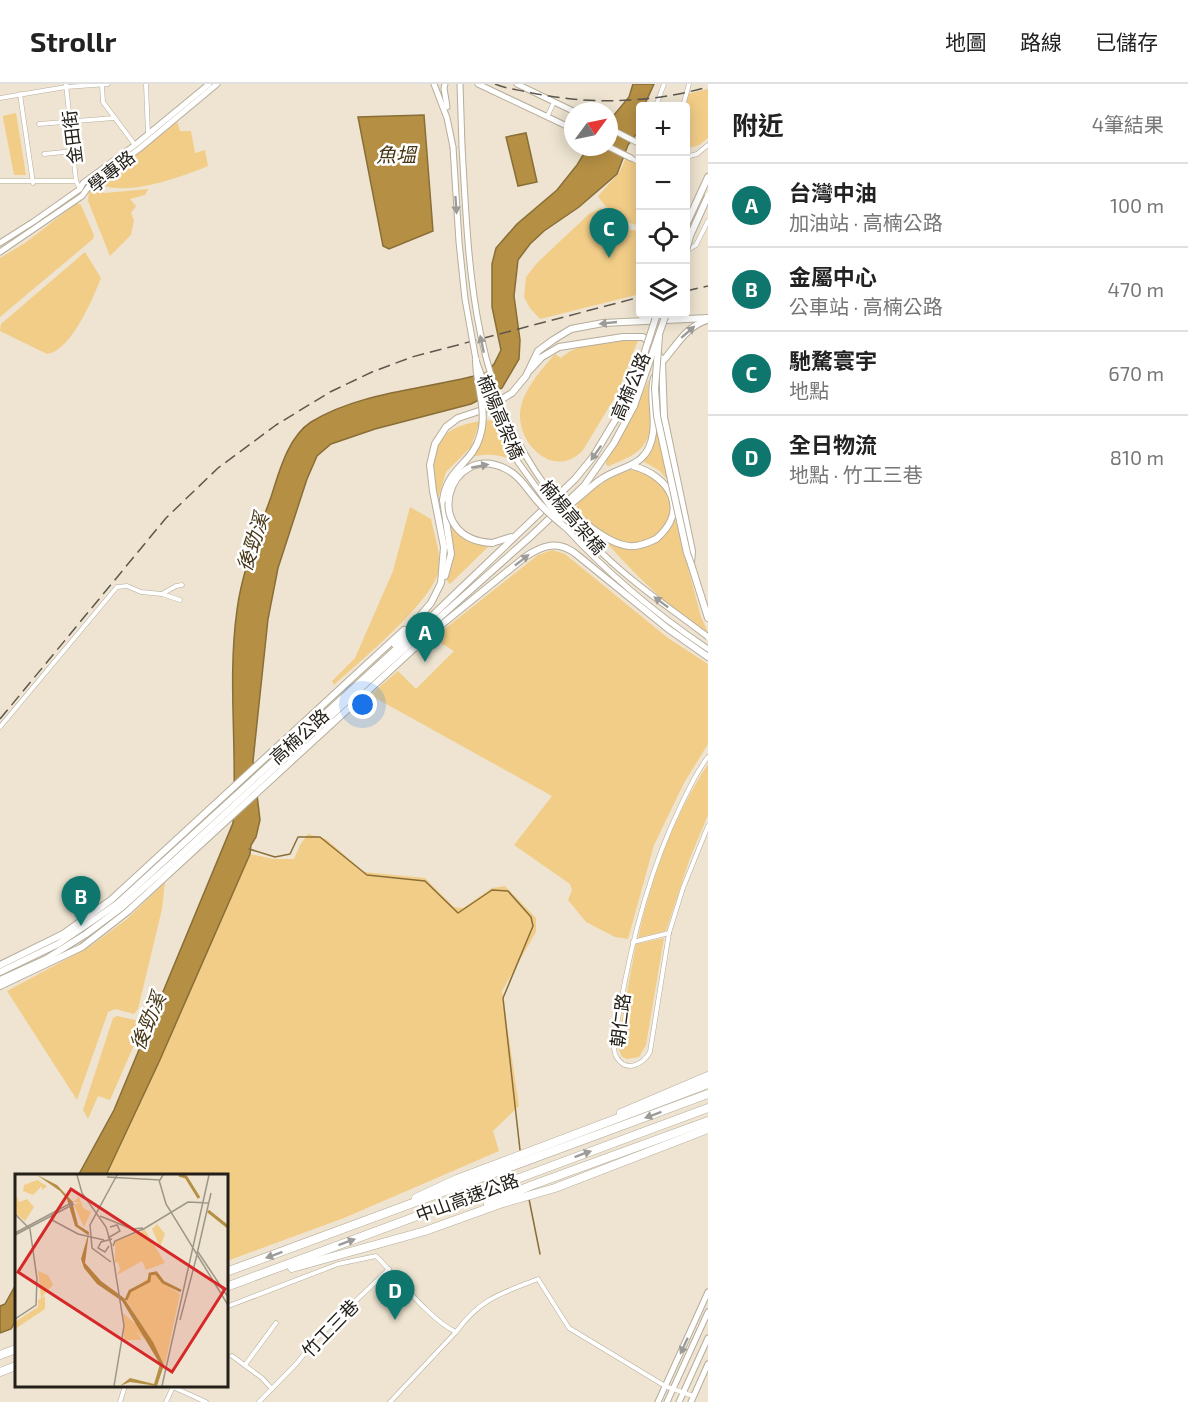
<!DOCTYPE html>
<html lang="zh-TW">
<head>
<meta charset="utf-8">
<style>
  body { margin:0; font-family:"Exo 2","Noto Sans TC",sans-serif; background:#f2f2f2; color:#222 }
  .controls { position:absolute; right:18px; top:18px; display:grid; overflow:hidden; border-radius:6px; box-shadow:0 3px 15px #0003 }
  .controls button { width:54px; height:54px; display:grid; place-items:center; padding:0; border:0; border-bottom:2px solid #e0e0e0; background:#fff; color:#222; font:30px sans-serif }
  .compass { position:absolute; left:564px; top:18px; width:54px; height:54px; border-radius:50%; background:#fff; box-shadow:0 3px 15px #0003; rotate:57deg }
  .you { position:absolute; left:363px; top:621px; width:21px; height:21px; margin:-15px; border:4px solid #fff; border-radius:50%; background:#1a73e8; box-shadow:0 0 0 9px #1a73e833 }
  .badge { display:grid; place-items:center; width:39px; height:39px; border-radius:50%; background:#0f766e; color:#fff; font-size:20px; font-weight:700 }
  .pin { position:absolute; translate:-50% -50px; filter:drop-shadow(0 2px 3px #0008) }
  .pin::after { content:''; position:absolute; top:32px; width:21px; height:18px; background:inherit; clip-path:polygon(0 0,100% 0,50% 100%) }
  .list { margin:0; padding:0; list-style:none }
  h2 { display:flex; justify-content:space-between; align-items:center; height:78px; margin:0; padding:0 24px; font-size:26px }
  h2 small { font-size:20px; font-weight:400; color:#767676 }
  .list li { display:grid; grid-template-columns:39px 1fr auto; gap:18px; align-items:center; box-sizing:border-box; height:84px; padding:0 24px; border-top:2px solid #e0e0e0 }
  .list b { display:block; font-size:22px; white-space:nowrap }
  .list p { margin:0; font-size:20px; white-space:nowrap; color:#767676 }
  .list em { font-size:20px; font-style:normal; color:#767676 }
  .icon { flex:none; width:33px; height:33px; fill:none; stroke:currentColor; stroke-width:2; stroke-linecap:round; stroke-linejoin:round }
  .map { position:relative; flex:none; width:708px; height:1318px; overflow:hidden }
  header { display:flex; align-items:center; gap:36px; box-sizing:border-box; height:84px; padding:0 30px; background:#fff; border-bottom:2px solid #e0e0e0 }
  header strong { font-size:28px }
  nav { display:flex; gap:33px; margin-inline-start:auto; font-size:21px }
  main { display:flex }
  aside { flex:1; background:#fff }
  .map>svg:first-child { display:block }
  .green { fill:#f2cd88 }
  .water { fill:#b48f44; stroke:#896e37; stroke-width:1.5 }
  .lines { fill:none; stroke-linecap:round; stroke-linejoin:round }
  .stream { stroke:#896e37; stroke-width:1.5 }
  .street-casing { stroke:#b6ad9b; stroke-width:5 }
  .secondary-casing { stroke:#b6ad9b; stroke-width:7 }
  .primary-casing { stroke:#b6ad9b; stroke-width:8 }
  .highway-casing { stroke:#b6ad9b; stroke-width:9 }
  .street { stroke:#fff; stroke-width:4 }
  .secondary { stroke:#fff; stroke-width:5 }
  .primary { stroke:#fff; stroke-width:6 }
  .highway { stroke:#fff; stroke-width:8 }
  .rail { stroke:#5d574d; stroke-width:1.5; stroke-dasharray:12 6; stroke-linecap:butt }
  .secondary-bridge-casing { stroke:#b6ad9b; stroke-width:7; stroke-linecap:butt }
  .primary-bridge-casing { stroke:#b6ad9b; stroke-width:8; stroke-linecap:butt }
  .secondary-bridge { stroke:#fff; stroke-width:5 }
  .primary-bridge { stroke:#fff; stroke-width:6 }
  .oneway { fill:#9c9b98 }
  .labels { text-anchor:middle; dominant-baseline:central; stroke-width:5; stroke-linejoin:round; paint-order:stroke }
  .street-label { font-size:18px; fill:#242019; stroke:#fff }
  .water-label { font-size:20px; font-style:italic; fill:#473716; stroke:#fff }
  .inset-river { fill:none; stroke:#b48f44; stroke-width:3 }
  .inset-road { fill:none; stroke:#9d9687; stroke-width:1.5 }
  .view { fill:#d62828; fill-opacity:0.15; stroke:#d62828; stroke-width:3 }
  .inset-edge { fill:none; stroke:#242019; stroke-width:3 }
</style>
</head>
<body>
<header>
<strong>Strollr</strong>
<nav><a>地圖</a><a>路線</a><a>已儲存</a></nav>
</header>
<main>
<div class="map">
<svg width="708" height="1318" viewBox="0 0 708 1318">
  <rect width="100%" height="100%" fill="#eee4d1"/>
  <g class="green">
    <polygon points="708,5 708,54 699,61 686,65 684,22 687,10"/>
    <polygon points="16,29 26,91 14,91 3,34 3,32"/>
    <path d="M177 37 180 47H191L195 69 205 66 208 82C181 93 127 113 99 100L101 96Z"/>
    <path d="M627 74 640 81V141C622 140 608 128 598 112L619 89 625 76Z"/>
    <polygon points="148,105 145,111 130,115 136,122 131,129 134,136 131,151 110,172 88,117 89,107 92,106 105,109"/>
    <polygon points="77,119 81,121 94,151 93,155 0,233 0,174 25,159"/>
    <polygon points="601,124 625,145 640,147 640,210 540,235 530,224 524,213 526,193 537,179 589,130"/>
    <path d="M85 168 101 194C93 214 71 267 47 270L0 247 1 240Z"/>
    <path d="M633 255 638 256 618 308 583 366C556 396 518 362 520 329 522 307 541 286 555 270L561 274C578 258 610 257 633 255Z"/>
    <path d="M649 295C647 306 649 313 650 323 654 361 641 369 609 382L606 381V376L632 332Z"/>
    <polygon points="652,308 668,397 660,387 643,377 653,358"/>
    <path d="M487 336 495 337 516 378C500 370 489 369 471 373 481 364 484 349 487 336Z"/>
    <path d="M480 337 471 363 446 388 437 418C430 373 427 346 480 337Z"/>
    <path d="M630 386C651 386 661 399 670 415L701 533 708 548C662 523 610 464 577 424V420C593 404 609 393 630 386Z"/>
    <path d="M410 423 431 435C434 451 441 469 439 485 434 517 360 577 334 601L332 597 355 574 393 487Z"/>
    <polygon points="448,432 466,454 475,459 489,462 450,500 447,497 454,470"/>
    <polygon points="552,466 565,470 668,554 708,580 708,660 684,699 654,761 628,855 615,853 586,838 568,816 572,806 570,800 514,761 552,712 370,611 398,587 416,605 454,567 433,554 538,471"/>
    <path d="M708 680V731L690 774 666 847 638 854C652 792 673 733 708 680Z"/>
    <polygon points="308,750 326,755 364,788 425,794 454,823 463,824 492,804 505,802 536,834 536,848 502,907 519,1022 493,1047 499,1067 344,1134 227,1177 226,1092 106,1092 159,978 250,770 273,775 294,775 300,761"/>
    <polygon points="165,798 162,825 138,925 134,930 115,925 108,928 77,1016 7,907 89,863 127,835"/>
    <polygon points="664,854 646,961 639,973 627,975 622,973 617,961 636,860"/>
    <polygon points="117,932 144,938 110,1016 98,1012 88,1035 83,1026 113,934"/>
  </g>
  <g class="water">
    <path d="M633 0H654L644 22H640L637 42 639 47 628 61 617 90 579 123 544 147 530 160 518 176 514 212 520 256 519 275 502 304 471 320 375 345 331 360 317 372 307 395 278 484 268 535 253 677 260 736 256 753 251 761 250 770 159 978 107 1089 106 1091 78 1092 114 1026 233 739C238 668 227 597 237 526 242 487 258 449 271 413 279 388 288 353 311 338 361 307 430 305 486 289L494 280 501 266 492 223V180L496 164 517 140 557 106 577 81 588 63H609V37L629 13Z"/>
    <polygon points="424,31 433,147 389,165 383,162 358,33"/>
    <polygon points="526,49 537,98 518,102 506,53"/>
    <polygon points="16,1200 16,1236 11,1245 0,1249 0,1222 5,1220"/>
  </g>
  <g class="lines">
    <g class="stream">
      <polyline points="249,765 275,773 290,770 298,753 320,753 367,791 425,797 458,829 492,806 508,807 531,833 533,842 503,914 520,1066"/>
      <polyline points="529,1115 540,1170"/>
    </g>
    <g class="street-casing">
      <g id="street">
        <polyline points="66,0 76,97 80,105"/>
        <polyline points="146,0 148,50"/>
        <polyline points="102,1 103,18 135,61"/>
        <polyline points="20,10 33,99"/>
        <polyline points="0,14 66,3 108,0"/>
        <polyline points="656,22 664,0"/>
        <polyline points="683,22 689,0"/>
        <polyline points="547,33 554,18"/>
        <polyline points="39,40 114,34"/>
        <polyline points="44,70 74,67"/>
        <polyline points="686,73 697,70 708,61"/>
        <polyline points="631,74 640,79"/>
        <polyline points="0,97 76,97"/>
        <polyline points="686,167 696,161 708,137"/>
        <polyline points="162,510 176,502 182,501"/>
        <polyline points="0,643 117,503 127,502 141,508 162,510 180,516"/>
        <path d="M708 673C697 687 689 704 681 721 649 787 631 857 619 930 617 942 610 964 617 974 627 989 643 980 650 968L669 849 683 804 708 742"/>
        <polyline points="633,858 669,849"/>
        <path d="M226 1223 338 1180 376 1172C397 1193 431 1237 456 1248 481 1214 500 1210 538 1195L569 1244 665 1302 693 1312"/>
        <polyline points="232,1272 262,1294 272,1305"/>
        <polyline points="245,1281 276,1239"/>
        <polyline points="120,1318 125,1302"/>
        <polyline points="166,1318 173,1303 206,1318"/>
        <polyline points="259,1318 297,1279 318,1253 389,1185"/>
        <polyline points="390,1318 456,1248"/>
      </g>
    </g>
    <g class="secondary-casing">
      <g id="secondary">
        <polyline points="434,0 447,34 453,63"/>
        <polyline points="445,0 444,4 447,23"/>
        <polyline points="460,0 462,62"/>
        <polyline points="478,0 573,45"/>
        <polyline points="517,0 573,27"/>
        <polyline points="609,44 636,58"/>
        <polyline points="609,63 631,74"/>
        <polyline points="0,159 33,138 80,105 83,99 135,61 209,0"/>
        <polyline points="0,168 82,112 90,101 139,65 217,0"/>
        <path d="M565 443C607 489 656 530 708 565"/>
        <polyline points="658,1318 708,1208"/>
        <polyline points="667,1318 708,1228"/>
        <polyline points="679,1318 708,1254"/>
        <polyline points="691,1318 708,1280"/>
      </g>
    </g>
    <g class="primary-casing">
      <g id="primary">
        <polyline points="686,141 708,93"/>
        <polyline points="657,268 662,277 664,333 692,467 691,480 708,534"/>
        <path d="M661 279C676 263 685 243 707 236"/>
        <polyline points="530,286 542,273 559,263 623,253 643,253 652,260"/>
        <path d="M633 382C670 392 690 426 656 455"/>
        <polyline points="443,416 451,470 445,492"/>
        <path d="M563 425C577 417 587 405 600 396 622 380 648 385 653 349 656 330 649 313 654 294"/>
        <polyline points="492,459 511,453"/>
        <path d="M419 559 525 473C543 461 558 456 576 470L667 544 708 573"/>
        <polyline points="395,561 431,519 441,499 444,463 433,407 430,381 435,360 446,343 458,334 485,325 512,309 526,292 538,267 553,256 571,245 603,239 708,234"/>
        <polyline points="0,881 63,850 111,816 404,546"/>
        <polyline points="0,888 58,860 117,820 431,533 575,395 593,373 626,318"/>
        <polyline points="0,896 46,875 86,850 121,824 174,777 374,592 530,453 584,402 614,359 634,322"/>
        <polyline points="0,902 82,863 127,828 421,558"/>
      </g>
    </g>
    <g class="highway-casing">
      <g id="highway">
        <polyline points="621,1029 708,992"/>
        <polyline points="416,1114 457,1095 708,1000"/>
        <polyline points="488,1120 530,1102 708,1037"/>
        <polyline points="292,1184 425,1147 500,1120 555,1104 708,1045"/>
        <polyline points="226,1188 708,1010"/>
        <polyline points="226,1203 708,1024"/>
        <polyline points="0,1271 16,1265"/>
        <polyline points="0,1288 16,1282"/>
      </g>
    </g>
    <use href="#street" class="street"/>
    <use href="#secondary" class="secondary"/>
    <use href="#primary" class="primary"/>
    <use href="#highway" class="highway"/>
    <g class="rail">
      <path d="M495 0C507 5 520 6 532 9 591 21 650 19 708 3"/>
      <polyline points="686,207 708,202"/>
      <polyline points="0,635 166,434 218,384 276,341 330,308 372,288 412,273 640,213"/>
    </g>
    <g class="secondary-bridge-casing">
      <g id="secondary-bridge">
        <path d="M462 62C469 184 471 302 547 404"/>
        <polyline points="453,63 459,158 465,215 476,276 493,325 518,378 560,436"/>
        <path d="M555 414C570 433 585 453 603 470 635 501 673 526 708 553"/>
      </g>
    </g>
    <g class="primary-bridge-casing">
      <g id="primary-bridge">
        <polyline points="686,167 690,152 708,112"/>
        <polyline points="659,252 655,305 657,332 687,469 691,480"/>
        <polyline points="626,318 639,286 657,230"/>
        <polyline points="634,322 666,230"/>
        <path d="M545 401C566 421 600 459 629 462 639 463 648 459 656 455"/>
        <path d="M443 416C447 384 473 379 480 352 488 327 476 301 476 276"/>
        <path d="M492 459C419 455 448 356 506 385 521 392 529 409 541 421 548 429 557 436 565 443"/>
      </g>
    </g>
    <use href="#secondary-bridge" class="secondary-bridge"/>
    <use href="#primary-bridge" class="primary-bridge"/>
  </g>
  <defs><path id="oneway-solid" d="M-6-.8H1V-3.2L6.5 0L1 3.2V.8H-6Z" transform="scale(1.5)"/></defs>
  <g class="oneway">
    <use href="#oneway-solid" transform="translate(456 121) rotate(86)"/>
    <use href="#oneway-solid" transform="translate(608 239) rotate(174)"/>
    <use href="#oneway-solid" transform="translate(688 248) rotate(-41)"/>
    <use href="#oneway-solid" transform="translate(482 260) rotate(-102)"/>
    <use href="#oneway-solid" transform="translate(596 369) rotate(125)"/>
    <use href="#oneway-solid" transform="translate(480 382) rotate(-11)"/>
    <use href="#oneway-solid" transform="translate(522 476) rotate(-38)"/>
    <use href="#oneway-solid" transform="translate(661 518) rotate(-143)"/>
    <use href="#oneway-solid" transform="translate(653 1031) rotate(160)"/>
    <use href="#oneway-solid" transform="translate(583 1070) rotate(-20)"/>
    <use href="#oneway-solid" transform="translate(347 1158) rotate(-20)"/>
    <use href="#oneway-solid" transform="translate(274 1171) rotate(160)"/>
    <use href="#oneway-solid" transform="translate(684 1262) rotate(115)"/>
  </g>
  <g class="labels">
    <g class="street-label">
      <text transform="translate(72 53) rotate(-97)">金田街</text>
      <text transform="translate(111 87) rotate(-39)">學專路</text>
      <text transform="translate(630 302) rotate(-67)">高楠公路</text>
      <text transform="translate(501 333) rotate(67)">楠陽高架橋</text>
      <text transform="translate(573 433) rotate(50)">楠楊高架橋</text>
      <text transform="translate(299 652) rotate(-42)">高楠公路</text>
      <text transform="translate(620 936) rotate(-83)">朝仁路</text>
      <text transform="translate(467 1113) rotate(-20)">中山高速公路</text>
      <text transform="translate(330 1244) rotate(-46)">竹工三巷</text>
    </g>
    <g class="water-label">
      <text x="396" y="70">魚塭</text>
      <text transform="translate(252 458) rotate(-72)">後勁溪</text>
      <text transform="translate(147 937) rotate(-67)">後勁溪</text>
    </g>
  </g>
  <g transform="translate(15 1090)">
    <rect width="213" height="213" fill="#eee4d1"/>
    <path d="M22 6 32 12 27 16V12L18 21 8 17 9 11ZM0 19 4 28 12 25 19 33 10 47 0 39ZM64 23 68 34 76 38 69 53 59 31 65 28H58ZM142 50 150 60 145 73 137 55ZM130 56 150 89 131 96 127 87 102 101 105 95 103 88 100 89V67ZM23 97 33 101 38 111 26 124ZM141 98 147 108 165 120 150 191 112 127 114 119ZM30 122V135L0 155V148L23 133V126ZM108 139 123 152 130 166 121 157 127 166H109Z" fill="#f2cd88"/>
    <path d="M22 1 42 11 57 27 63 51 74 58 70 89 86 107 109 124 138 168 149 191 142 212 115 208 105 212 115 204 139 210 145 190 107 127 82 110 69 94 66 85 73 61 60 52 52 25 45 17Z" fill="#b48f44"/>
    <path class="inset-river" d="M164 1 171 3 184 24M193 37 213 53M111 126 115 117 134 107 135 100 141 99 148 108 166 117"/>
    <path class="inset-road" d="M62 1 67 19 91 53 96 70 109 152 99 212M92 3 145 6 148 1M144 6 151 30 213 131M0 40 15 55 22 105 21 131 0 145M37 40V46L63 60 89 66M85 42 117 55 128 54M127 56 173 28 194 29M0 59 58 28M0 61 59 30M93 64 105 57 102 51 95 53M94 72 90 78 83 74 86 68 97 65M98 72 100 67 128 55M183 78 213 123M182 80 196 19M96 88 77 74 75 51 102 1M165 146 182 81M147 212 194 1"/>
    <path class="view" d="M56 15 210 115 157 198 3 98Z"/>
    <rect width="213" height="213" class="inset-edge"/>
  </g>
</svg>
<div class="controls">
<button>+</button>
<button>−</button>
<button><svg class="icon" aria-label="locate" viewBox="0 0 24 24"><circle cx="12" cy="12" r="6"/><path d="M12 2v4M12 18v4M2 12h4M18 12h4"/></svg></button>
<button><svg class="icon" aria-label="layers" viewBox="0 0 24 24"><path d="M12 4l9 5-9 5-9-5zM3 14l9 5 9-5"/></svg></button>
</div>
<svg class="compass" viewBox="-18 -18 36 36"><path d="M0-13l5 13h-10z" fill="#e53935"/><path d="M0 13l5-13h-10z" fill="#767676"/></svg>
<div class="you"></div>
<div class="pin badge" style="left:425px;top:578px">A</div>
<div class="pin badge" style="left:81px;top:842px">B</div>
<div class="pin badge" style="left:609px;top:174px">C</div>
<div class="pin badge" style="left:395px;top:1236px">D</div>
</div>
<aside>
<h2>附近<small>4筆結果</small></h2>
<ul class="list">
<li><span class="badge">A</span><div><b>台灣中油</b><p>加油站 · 高楠公路</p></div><em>100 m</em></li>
<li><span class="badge">B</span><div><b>金屬中心</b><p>公車站 · 高楠公路</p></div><em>470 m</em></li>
<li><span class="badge">C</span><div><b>馳騖寰宇</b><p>地點</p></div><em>670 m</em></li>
<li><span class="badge">D</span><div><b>全日物流</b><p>地點 · 竹工三巷</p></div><em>810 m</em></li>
</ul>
</aside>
</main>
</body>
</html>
